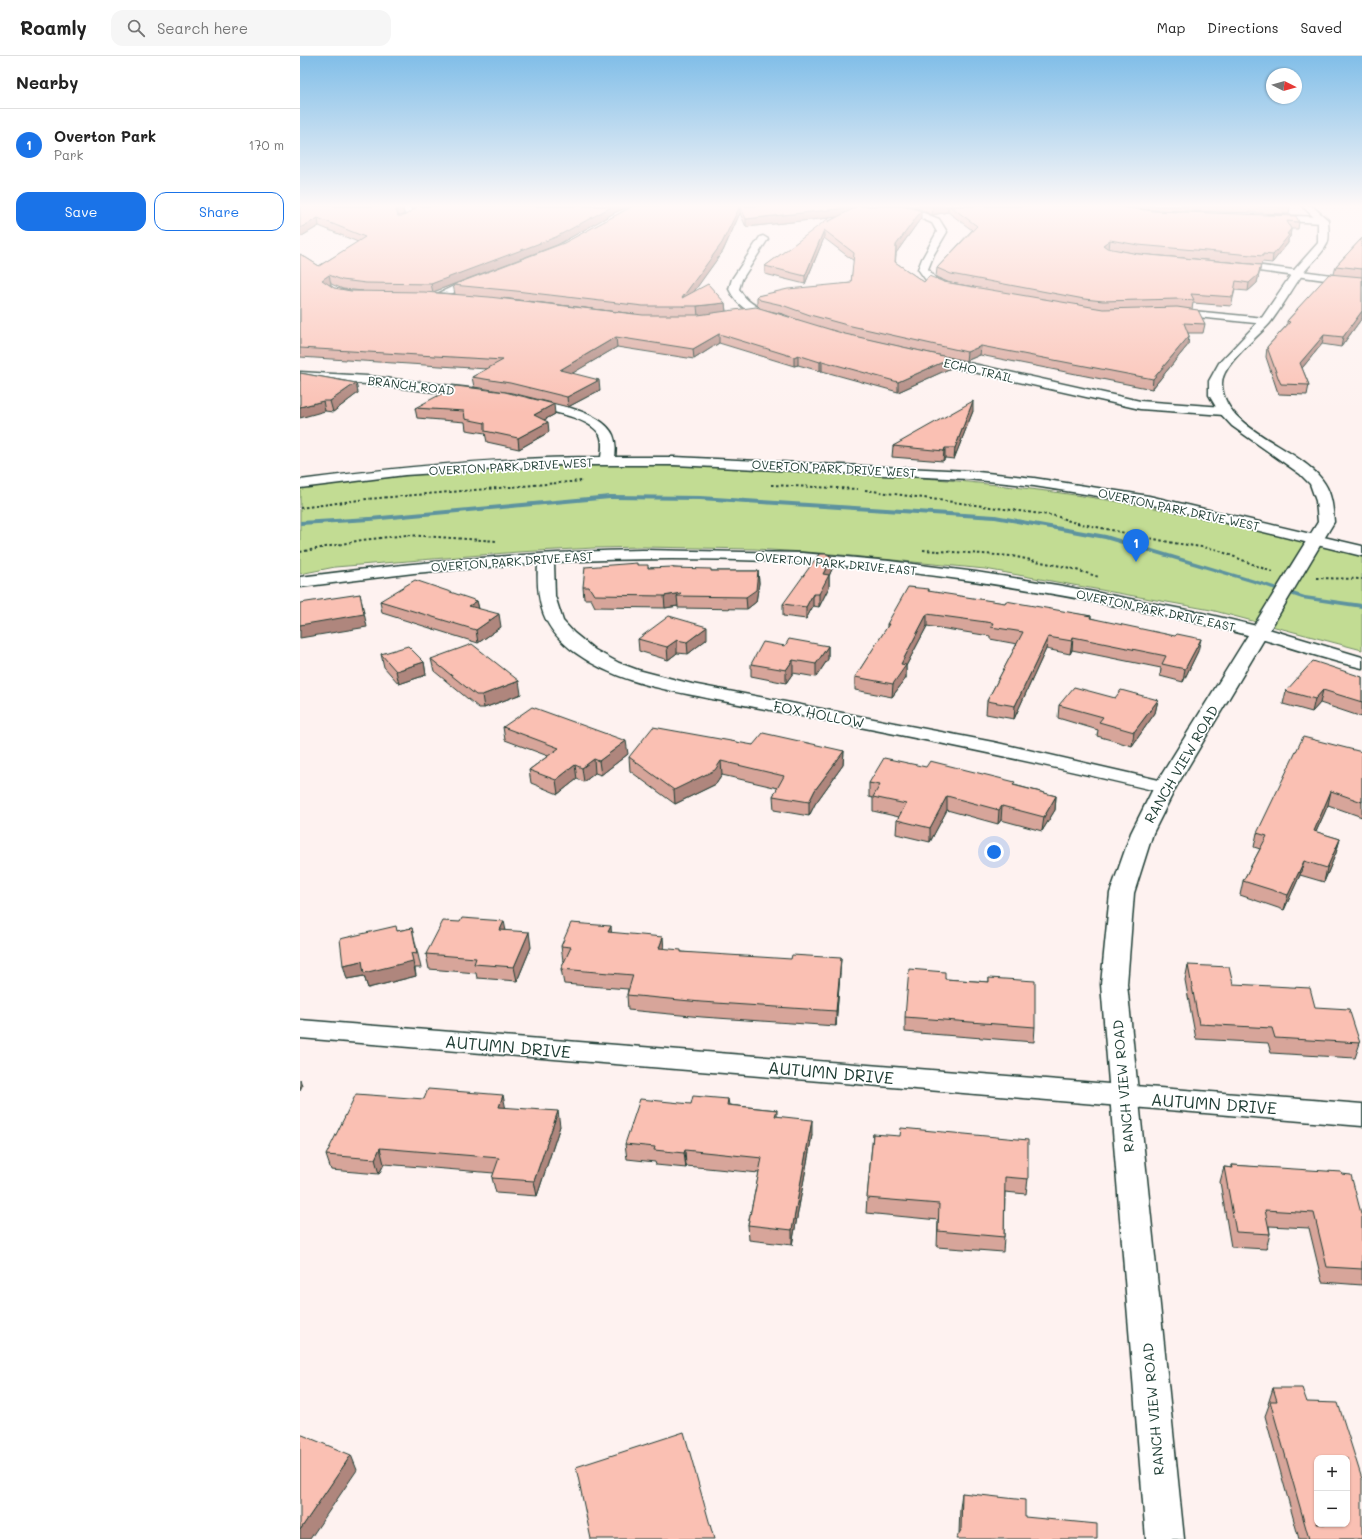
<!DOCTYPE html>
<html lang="en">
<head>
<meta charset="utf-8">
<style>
  body { margin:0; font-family:Mali,sans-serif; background:#f6f6f6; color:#222 }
  .controls { position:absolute; right:12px; bottom:12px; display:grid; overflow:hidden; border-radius:8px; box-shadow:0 1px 3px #0004 }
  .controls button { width:36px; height:36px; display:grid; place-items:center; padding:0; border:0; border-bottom:1px solid #e0e0e0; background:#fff; color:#222; font:20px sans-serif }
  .compass { position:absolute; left:966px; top:12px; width:36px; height:36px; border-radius:50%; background:#fff; box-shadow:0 1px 3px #0004; rotate:96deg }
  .you { position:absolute; left:694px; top:796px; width:14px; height:14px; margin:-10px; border:3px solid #fff; border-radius:50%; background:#1a73e8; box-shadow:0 0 0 6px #1a73e833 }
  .badge { display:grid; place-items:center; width:26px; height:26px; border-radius:50%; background:#1a73e8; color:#fff; font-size:13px; font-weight:700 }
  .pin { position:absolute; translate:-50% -33px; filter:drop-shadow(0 1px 2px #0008) }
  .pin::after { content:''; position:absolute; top:21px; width:14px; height:12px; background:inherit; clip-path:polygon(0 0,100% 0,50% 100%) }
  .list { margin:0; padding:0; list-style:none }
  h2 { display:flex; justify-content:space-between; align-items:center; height:52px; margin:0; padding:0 16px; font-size:17px }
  h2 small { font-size:13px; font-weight:400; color:#767676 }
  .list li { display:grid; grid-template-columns:26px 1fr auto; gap:12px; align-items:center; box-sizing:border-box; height:72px; padding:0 16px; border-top:1px solid #e0e0e0 }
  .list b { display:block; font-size:15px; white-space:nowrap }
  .list p { margin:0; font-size:13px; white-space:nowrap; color:#767676 }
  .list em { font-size:13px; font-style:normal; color:#767676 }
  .actions { display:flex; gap:8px; padding:12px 16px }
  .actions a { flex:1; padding:9px 0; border:1px solid #1a73e8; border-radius:12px; text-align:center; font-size:14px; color:#1a73e8 }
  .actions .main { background:#1a73e8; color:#fff }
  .icon { flex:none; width:22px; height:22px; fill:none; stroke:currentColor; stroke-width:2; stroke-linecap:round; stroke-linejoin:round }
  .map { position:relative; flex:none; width:1062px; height:1483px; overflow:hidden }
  header { display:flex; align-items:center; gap:24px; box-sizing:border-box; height:56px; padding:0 20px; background:#fff; border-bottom:1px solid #e0e0e0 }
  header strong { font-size:19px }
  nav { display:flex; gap:22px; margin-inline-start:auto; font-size:14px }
  .search { width:280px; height:36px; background:#f6f6f6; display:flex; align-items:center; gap:10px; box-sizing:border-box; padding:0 14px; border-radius:12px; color:#767676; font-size:15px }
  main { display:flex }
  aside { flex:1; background:#fff }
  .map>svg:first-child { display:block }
  .green { fill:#c2dc93; stroke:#708c64 }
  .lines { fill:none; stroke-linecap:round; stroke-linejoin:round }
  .stream { fill:#5d939f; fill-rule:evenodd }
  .street-casing { stroke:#1f3d34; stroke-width:3 }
  .secondary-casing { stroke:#1f3d34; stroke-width:3 }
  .path { stroke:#1f3d34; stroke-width:2; stroke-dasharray:2.5 2.5; stroke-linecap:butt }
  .street { fill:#fff; fill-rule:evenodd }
  .secondary { fill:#fff; fill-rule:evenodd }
  .wall { fill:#d7a59a; stroke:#1f3d34; fill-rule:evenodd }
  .shaded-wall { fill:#af867d; stroke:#1f3d34 }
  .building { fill:#fac0b3; stroke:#1f3d34; fill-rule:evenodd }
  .labels { text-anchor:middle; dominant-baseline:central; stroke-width:3.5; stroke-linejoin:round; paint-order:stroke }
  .far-street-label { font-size:12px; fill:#1f3d34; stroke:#fff }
  .street-label { font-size:14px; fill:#1f3d34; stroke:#fff }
  .near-street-label { font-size:17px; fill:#1f3d34; stroke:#fff }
</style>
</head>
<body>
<header>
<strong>Roamly</strong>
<div class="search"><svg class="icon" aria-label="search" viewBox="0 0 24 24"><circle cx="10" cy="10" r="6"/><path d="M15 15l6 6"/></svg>Search here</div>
<nav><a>Map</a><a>Directions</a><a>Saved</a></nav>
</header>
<main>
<aside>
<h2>Nearby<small></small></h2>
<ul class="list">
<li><span class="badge">1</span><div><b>Overton Park</b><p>Park</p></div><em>170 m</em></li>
</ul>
<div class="actions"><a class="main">Save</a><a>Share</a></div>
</aside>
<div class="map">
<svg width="1062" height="1483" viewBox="0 0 1062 1483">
  <rect width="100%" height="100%" fill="#fef2f0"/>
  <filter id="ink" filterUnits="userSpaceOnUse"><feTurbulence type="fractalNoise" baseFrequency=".025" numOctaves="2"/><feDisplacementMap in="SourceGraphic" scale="8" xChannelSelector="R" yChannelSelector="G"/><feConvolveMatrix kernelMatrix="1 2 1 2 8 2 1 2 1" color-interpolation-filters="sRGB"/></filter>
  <g filter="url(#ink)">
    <path class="green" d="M336 409C496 412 656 419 814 445 898 458 980 479 1062 500V594L911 554 685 513 521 497 454 493 343 491 295 492 218 496 35 511 0 518V432C112 416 223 410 336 409Z"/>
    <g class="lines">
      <polygon class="stream" points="310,439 400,440 695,459 806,479 968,528 1005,540 1062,548 1062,552 1002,543 964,530 805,483 695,463 400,444 310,443 70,465 0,469 0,465 70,461"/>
      <g class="street-casing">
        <g id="street">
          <polygon points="83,150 109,151 116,159 105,166 99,166 99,162 106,158 103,155 84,152"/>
          <polygon points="595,150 606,150 639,163 647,176 634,198 628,213 636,223 657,230 658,232 657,234 649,234 628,227 618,213 622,203 637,176 632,167 596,152"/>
          <polygon points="969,159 1023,161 1027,164 1023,167 966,164 966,160"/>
          <path d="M463 180 468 183 442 223 439 233C449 251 465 254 483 259L484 261 483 263 479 264C456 259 440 256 429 233L432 223 460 181Z"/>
          <polygon points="932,206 1062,223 1062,229 929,211 927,209 929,207"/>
          <polygon points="181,217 185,218 186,220 185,222 140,243 136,244 131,241"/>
          <polygon points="872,253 965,262 971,265 965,268 868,258 867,256 868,254"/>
          <polygon points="624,297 840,345 924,351 930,355 924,359 840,353 620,304 618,301 620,298"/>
          <polygon points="0,316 67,320 178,333 184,337 178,341 67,328 0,324"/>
          <path d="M227 342C251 347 302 355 313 379 316 386 316 394 315 401H374L668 415 734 422 849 440 1062 490V500L849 448 734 430 668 423 374 409H260L105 419 0 432V424C100 411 201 401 301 401 302 394 303 385 300 379 289 360 243 354 222 349L221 346Z"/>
          <path d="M343 494 502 497 589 505 676 516 763 530 902 557 965 572 1062 601V612C1014 601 968 583 920 572 797 544 672 521 546 510 449 502 351 501 254 506L255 540 263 565 274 577 295 594 319 607 338 614 392 628 693 686 872 727 875 731 872 735 865 737C754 710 642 687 529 665 492 658 455 651 417 644 369 634 317 627 276 597 242 572 236 547 238 507L114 517 0 531V521C114 506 228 496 343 494Z"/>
          <polygon points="0,964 1062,1048 1062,1070 0,982"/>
        </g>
      </g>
      <g class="secondary-casing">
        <path id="secondary" d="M1002 150H1012L1028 164C1028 171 1030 182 1027 188 1022 198 1011 207 1004 216 992 233 982 251 970 267 958 281 921 309 922 328 923 376 1003 391 1025 428 1032 439 1033 453 1034 466L876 731 853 777 834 837 827 928 884 1483H846L801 928 810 837 831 777 854 731 1018 466 1016 445 1010 428 1000 418 932 370 919 356 909 339V325L919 307 961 263 995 213 1018 187V165Z"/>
      </g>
      <g class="path">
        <polyline points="471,429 558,433"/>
        <polyline points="565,434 756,460 772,466 874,487 915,493 972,516"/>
        <polyline points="0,452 67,443 282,425"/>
        <polyline points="623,494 712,500 770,512 799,521"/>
        <polyline points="0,496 62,484 107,479 197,485"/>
        <polyline points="1016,522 1062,523"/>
      </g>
      <use href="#street" class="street"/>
      <use href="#secondary" class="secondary"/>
    </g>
    <g class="wall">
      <path d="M0 150H102L104 158 101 160H104L113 154 109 150H330L316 156 257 189 133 236 155 238 153 229 264 187 333 150H813L854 155 999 166 998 173H991L990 181 988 183V187L972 207 962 206 961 209 837 198 809 193 838 198 961 209 957 227 948 235 935 234 931 250 893 247 892 253 905 268 903 277H888L889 280 888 289 852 333 680 299 666 305 547 279 651 312 598 336 522 315H520L498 309 494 310 419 287 394 303 317 291 272 317 300 334 268 351 212 337 174 331 172 321 187 313 0 301V198L19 210 58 186 19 170 0 181ZM610 151 618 152 632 159 648 156 672 174 637 212 636 221 650 227 674 231 644 226H624L595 206 596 197 621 162ZM440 157 446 171 537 161 529 165 465 210V218L505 228 524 182 554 205 551 227 457 240V249L461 253 483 258 503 266 426 256 425 247 393 236 423 195ZM29 228H31L43 233 63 235H51L34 232ZM201 242 217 244 335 258Z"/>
      <polygon points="820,150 990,150 990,151 989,158 853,154"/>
      <polygon points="1062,182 1062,262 1041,291 1022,288 1002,312 1009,329 1007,339 979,338 977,334 966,301 967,291 987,269 987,265 996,255 997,253 1034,218 1036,210"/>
      <polygon points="0,317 56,327 58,337 33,356 25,355"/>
      <polygon points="115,352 255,358 244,364 249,376 219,393 187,386 185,377 166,374 165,366 117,362"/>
      <polygon points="673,355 654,403 645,402 643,405 592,401 593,390"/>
      <polygon points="532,501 532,513 529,520 529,531 519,551 513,550 506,563 483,560 483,548"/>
      <polygon points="337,509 348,512 373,512 412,515 458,515 459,527 456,546 447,553 378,552 378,550 365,552 295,551 291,543 284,543 283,531"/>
      <polygon points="629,533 629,536 791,560 791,562 898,595 883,626 860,620 861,612 772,594 770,598 746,593 714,663 686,658 687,645 717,588 690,583 690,580 627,570 606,610 606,622 592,641 555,634 555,621 587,572 587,568"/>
      <polygon points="80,545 177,545 179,553 201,571 178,587 82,557"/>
      <polygon points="338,583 407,583 388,598 377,597 368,604 339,595"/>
      <polygon points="485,590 528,590 528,603 516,621 493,617 486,627 451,620 451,608"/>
      <polygon points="81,598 124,606 126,619 99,628 84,611"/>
      <polygon points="131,603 221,638 184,652 179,652 134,615"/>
      <polygon points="1062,621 1062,661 1020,647 1012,656 983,648 986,635"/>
      <polygon points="815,642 858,644 855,657 832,690 797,680 798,674 758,662 759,649"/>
      <polygon points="203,671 328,698 301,719 295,717 284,726 277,723 258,738 231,727 229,714 248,700 205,684"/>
      <polygon points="453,689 544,695 543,709 515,748 509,760 474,754 473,740 478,732 422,719 416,728 375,748 330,715 329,701"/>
      <polygon points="1062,696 1062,761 1028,749 1016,776 1040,783 1036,797 1024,826 1000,819 984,854 940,839 943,825 960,793 954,791 957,777"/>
      <polygon points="569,727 714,729 756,740 755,754 742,775 701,764 698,768 647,754 630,786 596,778 597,764 599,761 573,755 573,742 569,741"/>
      <polygon points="112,872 121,912 115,912 116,920 68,932 64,920 47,923 97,875"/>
      <polygon points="206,874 231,891 217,925 177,922 176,917 129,913 126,898"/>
      <polygon points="311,877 364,893 382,896 540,917 536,970 402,961 328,954 327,939 328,933 264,928 261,913 265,905 263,905 261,890"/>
      <polygon points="888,909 933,928 1060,987 1055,1002 971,997 968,987 896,983 885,924"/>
      <polygon points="689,922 735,971 734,986 605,976 605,961 645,923 689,926"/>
      <polygon points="428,1043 429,1049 477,1054 477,1060 512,1079 492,1189 449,1184 448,1169 459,1117 386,1110 386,1112 356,1109 355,1106 327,1103 325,1088 391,1048"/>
      <polygon points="205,1051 260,1070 237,1140 196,1137 192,1122 194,1117 84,1108 79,1118 31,1114 26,1099"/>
      <polygon points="573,1078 728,1123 726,1138 705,1136 704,1181 703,1196 637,1191 638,1164 566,1157 567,1142"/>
      <polygon points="932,1109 1042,1118 1062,1161 1062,1229 1022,1226 1009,1172 969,1170 970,1178 966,1193 931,1191 920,1126 924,1111 932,1112"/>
      <polygon points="973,1332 1007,1346 1062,1483 999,1483 965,1360 969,1349 968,1348"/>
      <polygon points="662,1437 725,1461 659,1477 660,1452"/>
    </g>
    <g class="shaded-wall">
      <polygon points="102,150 104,158 98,162 96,154"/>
      <polygon points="313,150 330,150 316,156 257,189 133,236 131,228"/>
      <polygon points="440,150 440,157 423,195 383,251 382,242"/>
      <polygon points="640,150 648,150 648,156 632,159 633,151"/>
      <polygon points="556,151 556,159 446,171 446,163"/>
      <polygon points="621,155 621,162 596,197 595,214 596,189"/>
      <polygon points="18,162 19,170 0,181 0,172"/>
      <polygon points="991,173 990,181 988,183 988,187 972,207 973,199"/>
      <polygon points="524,174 524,182 505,228 505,220"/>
      <polygon points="810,184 809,193 803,197 803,189"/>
      <polygon points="961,209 957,227 948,235 949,227"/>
      <polygon points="29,219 31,228 24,233 22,224"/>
      <polygon points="425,247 426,256 398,260 397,250"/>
      <polygon points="1062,255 1062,262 1041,291 1043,281"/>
      <polygon points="419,278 419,287 394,303 393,293"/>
      <polygon points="1024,279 1022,288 998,317 1000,307"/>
      <polygon points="889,280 888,289 852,333 853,323"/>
      <polygon points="316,281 317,291 261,324 260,314"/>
      <polygon points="681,290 680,299 666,305 667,296"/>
      <polygon points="498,299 498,309 494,310 494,301"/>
      <polygon points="652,302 651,312 598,336 598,326"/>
      <polygon points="522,305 522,315 520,315 520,306"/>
      <polygon points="299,324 300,334 268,351 267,341"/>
      <polygon points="56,327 58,337 33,356 30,345"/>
      <polygon points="23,345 25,355 0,362 0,351"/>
      <polygon points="673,345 673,355 654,403 655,392"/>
      <polygon points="254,348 255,358 235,369 234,359"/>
      <polygon points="248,366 249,376 219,393 218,382"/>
      <polygon points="645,392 645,402 643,405 644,395"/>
      <polygon points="532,501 532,513 529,520 529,531 519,551 519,538 523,518"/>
      <polygon points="458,515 459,527 456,546 447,553 446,541"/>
      <polygon points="381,537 377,540 378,550 365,552 364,540"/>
      <polygon points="60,538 67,571 0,582 0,569"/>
      <polygon points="513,538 513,550 506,563 506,551"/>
      <polygon points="177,545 180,557 169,550"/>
      <polygon points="199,558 201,571 178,587 176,574"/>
      <polygon points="627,558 627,570 606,610 606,622 592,641 593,628 601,608"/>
      <polygon points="407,571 407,583 388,598 387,586"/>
      <polygon points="748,581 746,593 714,663 715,650"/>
      <polygon points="773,581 772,594 770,598 772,585"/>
      <polygon points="901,583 898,595 883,626 885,613"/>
      <polygon points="377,584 377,597 368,604 367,591"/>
      <polygon points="528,590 528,603 516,621 516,608"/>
      <polygon points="493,604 493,617 486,627 486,614"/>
      <polygon points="124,606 126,619 99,628 96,615"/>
      <polygon points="219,625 221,638 184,652 182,639"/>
      <polygon points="1023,634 1020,647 1012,656 1015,643"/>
      <polygon points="858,644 855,657 832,690 834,676"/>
      <polygon points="326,685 328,698 301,719 299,705"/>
      <polygon points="544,695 543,709 515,748 509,760 509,746 515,734"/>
      <polygon points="294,703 295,717 284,726 282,712"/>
      <polygon points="421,705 422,719 416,728 375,748 374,734"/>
      <polygon points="275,709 277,723 258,738 256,724"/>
      <polygon points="1031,735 1028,749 1010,789 1014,775"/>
      <polygon points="647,740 647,754 630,786 630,772"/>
      <polygon points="756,740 755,754 742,775 744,761"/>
      <polygon points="702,750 701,764 698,768 699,754"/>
      <polygon points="1040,783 1036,797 1024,826 1027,812"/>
      <polygon points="1004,805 1000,819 984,854 988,839"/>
      <polygon points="204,865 207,880 200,874"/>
      <polygon points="311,870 312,885 308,876"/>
      <polygon points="229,876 231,891 217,925 214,911"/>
      <polygon points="363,881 364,895 359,892"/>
      <polygon points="111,897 116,920 68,932 64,920 47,923 43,909 62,905"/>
      <polygon points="541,902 540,917 536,970 536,955"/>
      <polygon points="0,1023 2,1030 0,1034"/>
      <polygon points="203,1039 206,1054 199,1051"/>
      <polygon points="258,1055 260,1070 237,1140 234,1125"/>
      <polygon points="512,1064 512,1079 492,1189 492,1174"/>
      <polygon points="80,1092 84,1108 79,1118 75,1103"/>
      <polygon points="385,1094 386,1110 386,1112 384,1097"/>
      <polygon points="51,1399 57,1414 10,1483 0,1483 0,1474"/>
    </g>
    <g class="building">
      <polygon points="0,150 102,150 96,154 98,160 104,160 116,152 115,150 313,150 256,181 131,228 66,227 42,224 29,219 22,224 34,232 51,235 124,236 189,241 343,259 398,259 456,251 545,278 652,302 598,326 522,305 520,306 498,299 494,301 419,278 393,293 316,281 260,314 299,324 267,341 210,327 172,321 203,304 0,292 0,198 19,210 65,181 18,162 0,172"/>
      <polygon points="333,150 440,150 422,187 382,242 408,228 425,247 397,250 343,250 216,235 153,229 264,187"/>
      <polygon points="440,150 607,150 621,155 596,189 595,206 624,226 629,220 644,226 803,253 877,251 898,254 905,268 884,267 889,280 853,323 681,290 667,296 547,269 510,259 482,249 460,244 457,240 488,233 551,227 554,197 524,174 505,220 465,210 529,162 528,166 556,151 446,163"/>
      <polygon points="630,150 640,150 633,151"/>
      <polygon points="650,150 813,150 854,155 996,160 999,166 987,165 991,173 987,178 989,179 973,199 963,198 963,200 838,189 810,184 803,189 807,192 838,198 961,209 958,219 949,227 936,225 933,241 891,238 894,244 877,243 803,245 784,243 651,218 637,212 677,170"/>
      <polygon points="964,150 990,150 990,151"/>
      <polygon points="1062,182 1062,213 1036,210"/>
      <polygon points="1029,218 1062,221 1062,255 1043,281 1024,279 1000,307 1009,329 981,328 979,324 967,291 990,266 987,265 998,253 997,253"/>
      <polygon points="0,317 56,327 30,345 23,345 0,351"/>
      <polygon points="156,330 205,336 254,348 234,359 248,366 218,382 185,375 185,367 165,363 164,355 115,352"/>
      <polygon points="673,345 655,392 645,392 644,395 593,390"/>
      <polygon points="519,498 527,498 532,501 523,518 529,519 519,538 513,538 506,551 483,548"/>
      <polygon points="337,507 337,509 348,509 348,512 373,511 373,512 411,513 411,515 458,515 456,534 446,541 377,540 381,537 364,540 294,539 289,531 283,531 285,511"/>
      <polygon points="115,524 177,545 169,550 199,558 176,574 80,545"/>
      <polygon points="608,531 629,533 628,535 705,547 706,545 791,560 790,562 875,580 877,578 901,583 885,613 862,608 866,600 773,581 772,585 748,581 715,650 687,645 723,576 691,571 693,567 627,558 601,608 606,609 593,628 555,621 589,568 587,568"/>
      <polygon points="60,538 64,558 0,569 0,547"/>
      <polygon points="369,560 407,571 387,586 377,584 367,591 338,583"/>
      <polygon points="489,583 528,590 516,608 493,604 486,614 451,608 463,586 485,590"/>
      <polygon points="172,588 219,625 182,639 176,639 131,603"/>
      <polygon points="108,590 124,606 96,615 81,598"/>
      <polygon points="1013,605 1062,621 1062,646 1023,634 1015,643 986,635"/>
      <polygon points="774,631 815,642 821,634 858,644 834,676 799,666 803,661 759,649"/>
      <polygon points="232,651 326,685 299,705 294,703 282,712 275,709 256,724 229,714 259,692 203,671"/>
      <polygon points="353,671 453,689 463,677 544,695 515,734 509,746 473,740 484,720 421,705 415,714 374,734 329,701"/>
      <polygon points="1003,681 1062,696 1062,746 1031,735 1014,775 1040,783 1027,812 1004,805 988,839 943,825 967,780 957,777"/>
      <polygon points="584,702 626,711 630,705 715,726 713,729 756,740 744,761 702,750 699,754 647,740 630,772 597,764 606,748 573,741 580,729 569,727"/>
      <polygon points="162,862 204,865 200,874 229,876 214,911 174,908 176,902 126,898 143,865 160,866"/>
      <polygon points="271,867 311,870 308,876 363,881 359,892 381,894 381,896 491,903 492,899 541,902 536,955 401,946 327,939 333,919 261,913 271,891 261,890"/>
      <polygon points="96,870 97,875 112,872 117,898 111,897 113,905 64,917 62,905 43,909 40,883"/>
      <polygon points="888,909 929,911 933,928 1010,932 1015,951 1049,953 1060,987 975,982 972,972 899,968"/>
      <polygon points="609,913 645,916 645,923 689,926 689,922 735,925 735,971 605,961"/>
      <polygon points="128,1033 203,1039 199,1051 258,1055 234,1125 192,1122 199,1102 80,1092 75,1103 26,1099 56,1038 124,1043"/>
      <polygon points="393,1040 428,1043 427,1049 477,1054 475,1060 512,1064 492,1174 448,1169 462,1102 385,1094 384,1097 354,1094 355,1091 325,1088 340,1043 391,1048"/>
      <polygon points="601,1072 728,1084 728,1123 705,1121 704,1181 638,1175 639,1148 567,1142 573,1078 600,1080"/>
      <polygon points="932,1109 1041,1116 1042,1118 1051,1119 1062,1161 1062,1213 1027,1211 1014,1157 965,1154 970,1178 936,1176 924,1111 933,1112"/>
      <path d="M973 1332H1002L1007 1346 1038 1347 1062 1423V1483H1009L970 1345H977ZM1017 1402H1047V1468H1017Z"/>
      <polygon points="384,1376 414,1483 291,1483 276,1411"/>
      <polygon points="0,1378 51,1399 0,1474"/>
      <polygon points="662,1437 725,1444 725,1461 797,1468 797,1483 656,1483 661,1474"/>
    </g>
  </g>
  <linearGradient id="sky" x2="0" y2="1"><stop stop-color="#81bee8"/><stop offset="0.42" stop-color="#fff9f8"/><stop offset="1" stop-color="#fff9f8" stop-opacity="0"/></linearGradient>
  <rect width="1062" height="357" fill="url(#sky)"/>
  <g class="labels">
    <g class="far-street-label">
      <text transform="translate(679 314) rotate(13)">ECHO TRAIL</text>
      <text transform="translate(111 329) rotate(7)">BRANCH ROAD</text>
      <text transform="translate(211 410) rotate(-3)">OVERTON PARK DRIVE WEST</text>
      <text transform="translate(534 412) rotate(3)">OVERTON PARK DRIVE WEST</text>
      <text transform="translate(879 453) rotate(12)">OVERTON PARK DRIVE WEST</text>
      <text transform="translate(212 505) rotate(-4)">OVERTON PARK DRIVE EAST</text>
      <text transform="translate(536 507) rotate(5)">OVERTON PARK DRIVE EAST</text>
      <text transform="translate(856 554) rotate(12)">OVERTON PARK DRIVE EAST</text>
    </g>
    <g class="street-label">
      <text transform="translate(519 658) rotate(11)">FOX HOLLOW</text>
      <text transform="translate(881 708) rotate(-60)">RANCH VIEW ROAD</text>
      <text transform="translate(823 1030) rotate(-95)">RANCH VIEW ROAD</text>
      <text transform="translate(853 1353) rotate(-95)">RANCH VIEW ROAD</text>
    </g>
    <g class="near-street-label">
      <text transform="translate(208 990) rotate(5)">AUTUMN DRIVE</text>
      <text transform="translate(531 1016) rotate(5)">AUTUMN DRIVE</text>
      <text transform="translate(914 1047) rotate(4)">AUTUMN DRIVE</text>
    </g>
  </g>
</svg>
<div class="controls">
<button>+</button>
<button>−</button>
</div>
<svg class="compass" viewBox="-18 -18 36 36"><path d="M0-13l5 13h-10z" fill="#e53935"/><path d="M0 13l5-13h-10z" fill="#767676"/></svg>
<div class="you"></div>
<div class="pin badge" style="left:836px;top:506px">1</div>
</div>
</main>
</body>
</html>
